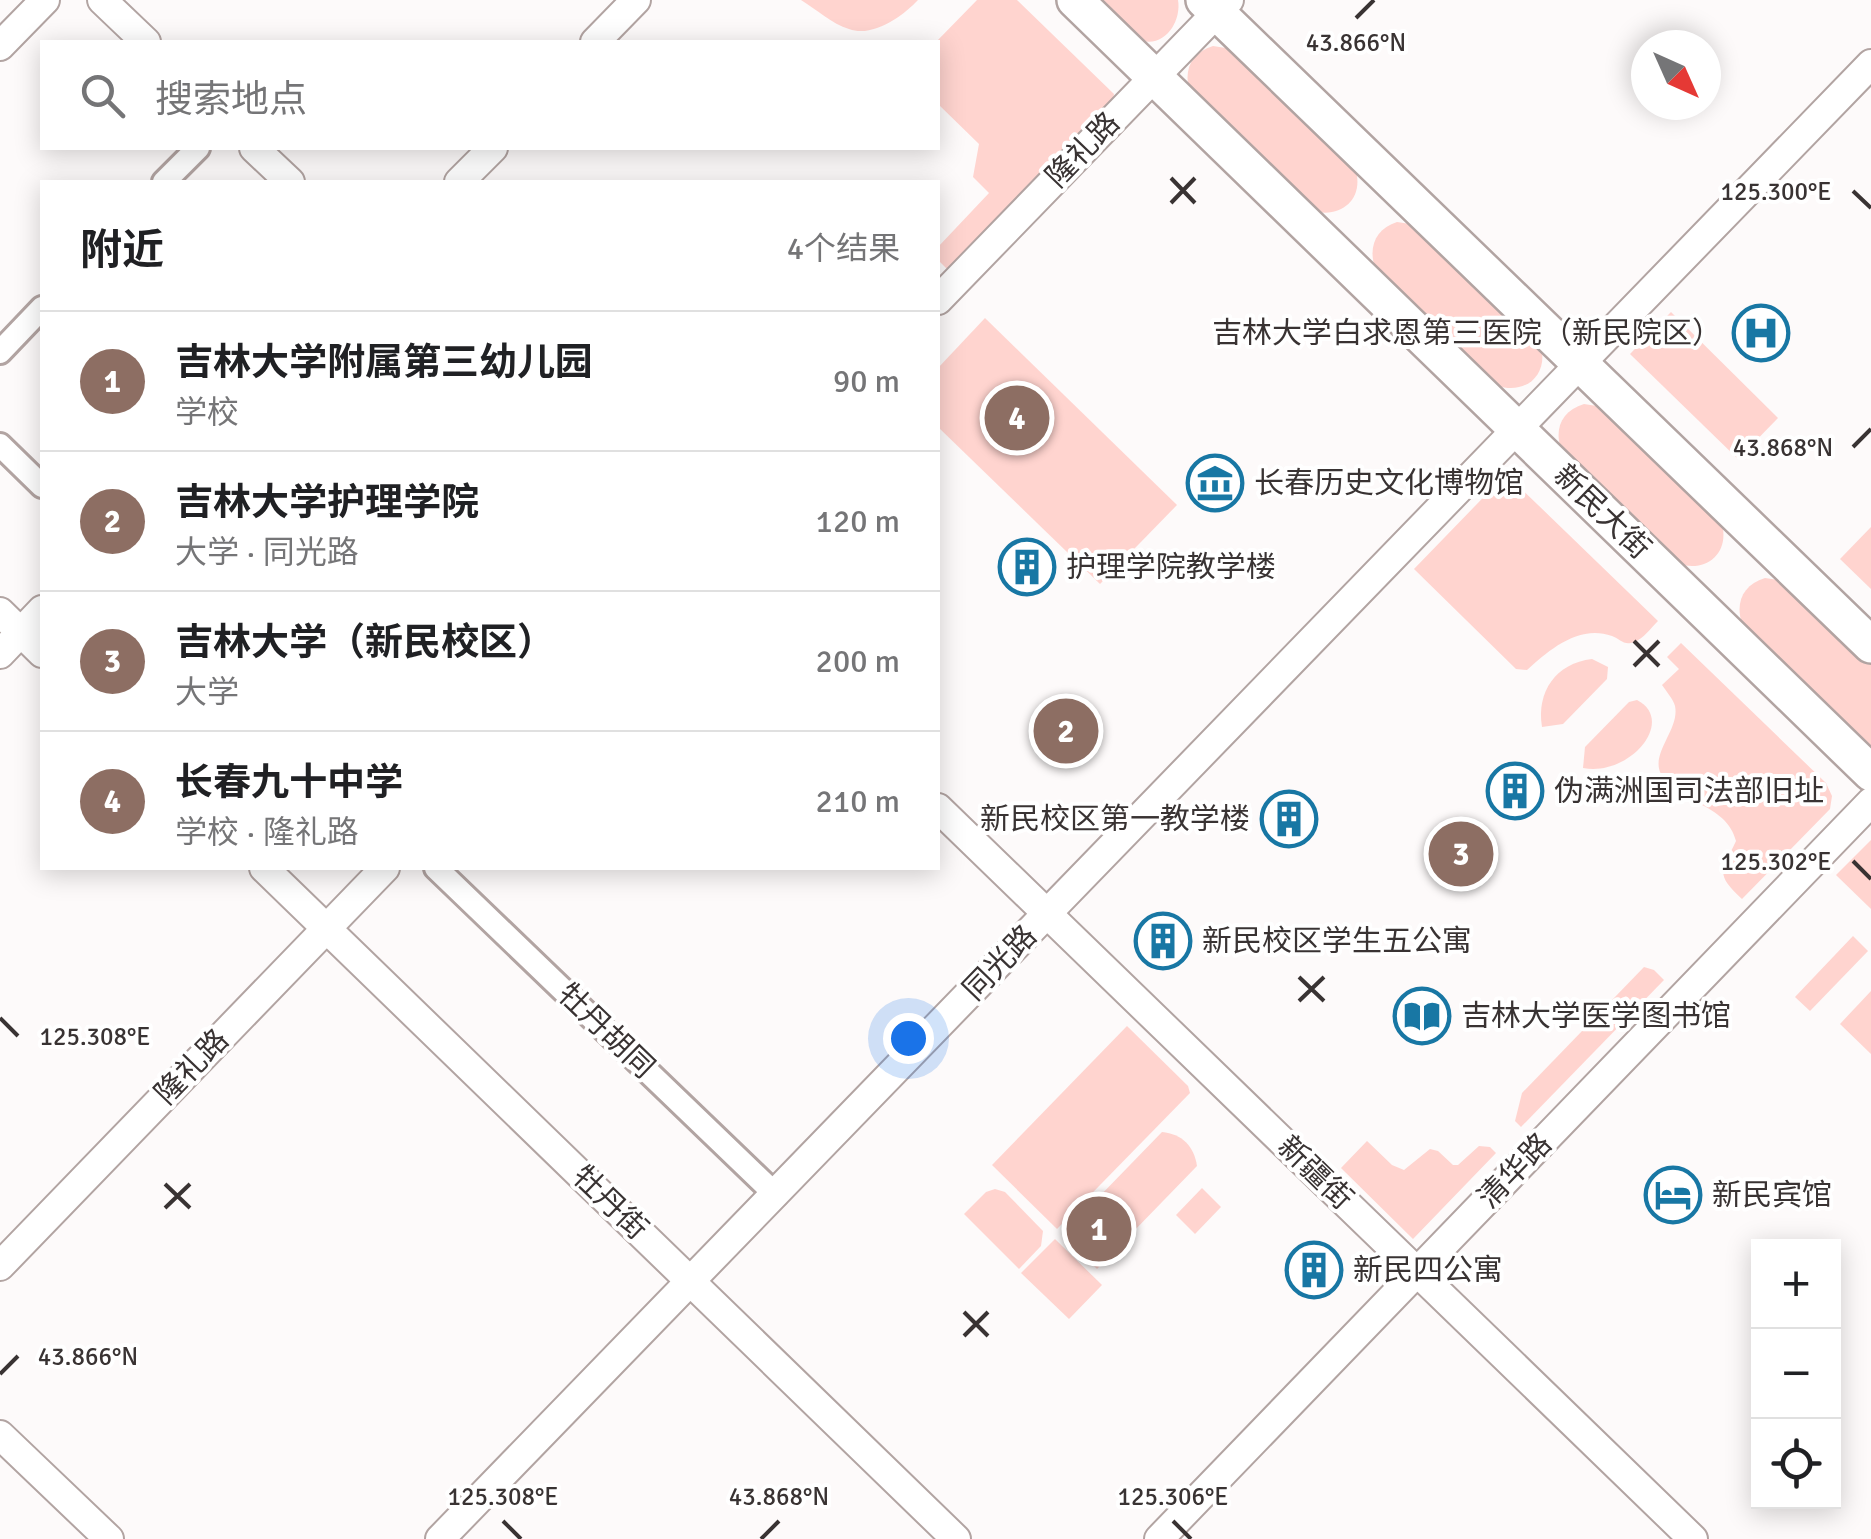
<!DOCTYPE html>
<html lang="zh">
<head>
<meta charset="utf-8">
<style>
  body { margin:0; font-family:Signika,"Noto Sans SC",sans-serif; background:#f6f6f6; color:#202124 }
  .controls { position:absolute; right:30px; bottom:30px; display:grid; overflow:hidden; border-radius:0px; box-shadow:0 5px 25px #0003 }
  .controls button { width:90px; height:90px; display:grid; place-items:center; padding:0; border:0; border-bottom:2px solid #e0e0e0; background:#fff; color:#202124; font:50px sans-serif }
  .compass { position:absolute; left:1631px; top:30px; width:90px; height:90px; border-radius:50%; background:#fff; box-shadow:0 5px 25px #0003; rotate:135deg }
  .you { position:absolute; left:908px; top:1038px; width:35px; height:35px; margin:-25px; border:8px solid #fff; border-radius:50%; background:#1a73e8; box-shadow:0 0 0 15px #1a73e833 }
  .badge { display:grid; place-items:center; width:65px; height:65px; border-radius:50%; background:#db2777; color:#fff; font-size:32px; font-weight:700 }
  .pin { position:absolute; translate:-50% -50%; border:5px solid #fff; box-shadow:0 2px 10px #0006 }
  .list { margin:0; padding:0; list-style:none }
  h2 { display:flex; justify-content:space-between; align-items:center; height:130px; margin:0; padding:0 40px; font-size:42px }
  h2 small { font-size:32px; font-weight:400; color:#757577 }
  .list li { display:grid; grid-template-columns:65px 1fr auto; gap:30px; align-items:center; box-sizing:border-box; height:140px; padding:0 40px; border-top:2px solid #e0e0e0 }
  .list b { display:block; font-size:38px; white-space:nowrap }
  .list p { margin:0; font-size:32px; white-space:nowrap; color:#757577 }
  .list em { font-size:32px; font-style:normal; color:#757577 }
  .icon { flex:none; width:55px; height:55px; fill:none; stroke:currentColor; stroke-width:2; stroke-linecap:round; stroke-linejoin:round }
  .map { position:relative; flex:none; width:1871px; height:1539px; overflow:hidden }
  .search { position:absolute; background:#fff; box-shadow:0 5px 25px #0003; left:40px; top:40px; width:900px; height:110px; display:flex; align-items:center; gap:25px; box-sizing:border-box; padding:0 35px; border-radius:0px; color:#757577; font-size:38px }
  .panel { position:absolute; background:#fff; box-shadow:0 5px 25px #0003; left:40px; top:180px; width:900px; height:690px; border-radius:0px }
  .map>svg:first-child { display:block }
  .green { fill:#ffd4cf }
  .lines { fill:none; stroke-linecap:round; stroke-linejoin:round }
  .minor-casing { stroke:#b2a4a2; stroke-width:28 }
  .tertiary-casing { stroke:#b2a4a2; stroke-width:32 }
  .primary-casing { stroke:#b2a4a2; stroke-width:40 }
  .minor { stroke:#fff; stroke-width:22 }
  .tertiary { stroke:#fff; stroke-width:28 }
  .primary { stroke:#fff; stroke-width:35 }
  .ticks { fill:none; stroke:#393333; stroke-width:4 }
  .labels { text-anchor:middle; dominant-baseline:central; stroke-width:8; stroke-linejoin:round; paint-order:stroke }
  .street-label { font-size:30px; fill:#393333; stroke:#fff }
  .poi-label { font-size:30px; fill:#393333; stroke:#fff; text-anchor:start }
  .ticks-label { font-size:25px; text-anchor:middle; fill:#393333; stroke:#fff; stroke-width:8; stroke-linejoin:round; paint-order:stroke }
</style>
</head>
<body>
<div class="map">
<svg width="1871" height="1539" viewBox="0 0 1871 1539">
  <rect width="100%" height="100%" fill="#fdfafa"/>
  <g class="green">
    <path d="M801 0H918C903 16 873 38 849 29 832 24 816 9 801 0Z"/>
    <polygon points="977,0 1017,0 1114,94 1113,101 951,268 946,268 938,260 938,247 989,193 973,177 979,144 938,104 936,42"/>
    <path d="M1094 0H1178C1182 23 1162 52 1135 38 1120 30 1106 12 1094 0Z"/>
    <path d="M1213 46 1232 49 1355 168C1365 197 1343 219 1313 211L1190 92C1183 70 1191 53 1213 46Z"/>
    <path d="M1397 222 1417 225 1540 343C1550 373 1527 395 1498 386L1375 268C1368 246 1376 229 1397 222Z"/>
    <polygon points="1671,312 1778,418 1738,459 1630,354"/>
    <polygon points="985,318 1177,505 1100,584 938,427 938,368"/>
    <path d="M1584 404 1603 407 1721 521C1731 550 1709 573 1679 564L1561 449C1554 428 1562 411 1584 404Z"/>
    <path d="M1506 474 1658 621C1651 628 1643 639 1634 642 1624 646 1620 639 1612 636 1579 624 1549 650 1527 670L1516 669 1414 569Z"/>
    <polygon points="1871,527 1871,589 1840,559"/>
    <path d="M1765 578 1784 581 1792 586 1871 664V746L1865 744 1742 624C1735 602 1743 585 1765 578Z"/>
    <path d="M1681 643 1826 783 1832 796 1830 809 1742 899C1714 873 1722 871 1736 841 1727 803 1676 803 1661 774 1650 753 1680 729 1675 706 1673 699 1666 691 1662 685L1679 669 1667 657Z"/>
    <path d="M1592 659 1608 667 1607 679 1563 724 1542 727C1536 692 1556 663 1592 659Z"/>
    <path d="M1637 700C1677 721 1629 777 1583 768L1585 747 1629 702Z"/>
    <polygon points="1871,840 1871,909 1836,875"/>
    <polygon points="1853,936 1868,951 1810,1011 1795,997"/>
    <polygon points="1644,967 1654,970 1664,980 1521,1127 1515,1121 1522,1093"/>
    <polygon points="1871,991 1871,1054 1840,1024"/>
    <polygon points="1127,1026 1188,1086 1190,1093 1057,1229 992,1165"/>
    <path d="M1162 1132C1182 1134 1194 1146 1197 1166L1097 1269 1062 1235Z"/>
    <polygon points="1367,1141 1392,1165 1404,1170 1430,1149 1438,1151 1453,1165 1458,1165 1479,1146 1490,1147 1496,1153 1413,1239 1341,1168"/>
    <polygon points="1202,1188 1221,1207 1195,1234 1176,1215"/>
    <polygon points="995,1189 1005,1192 1043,1231 1041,1246 1019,1269 964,1214 986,1192"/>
    <polygon points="1055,1239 1102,1285 1069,1319 1021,1273"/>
  </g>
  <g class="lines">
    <g class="minor-casing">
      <g id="minor">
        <polyline points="164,182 198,148"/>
        <polyline points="0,352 42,308"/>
        <polyline points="0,445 42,486"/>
        <polyline points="436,868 776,1195"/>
      </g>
    </g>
    <g class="tertiary-casing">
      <g id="tertiary">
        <polyline points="102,0 146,42"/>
        <polyline points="595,42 636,0"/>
        <polyline points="0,46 45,0"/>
        <polyline points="254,148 290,182"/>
        <polyline points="459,182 493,148"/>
        <polyline points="938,300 1229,0"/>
        <polyline points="0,612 42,653"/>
        <polyline points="0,654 42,610"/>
        <polyline points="938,808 1693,1539"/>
        <polyline points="264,868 956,1539"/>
        <polyline points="0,1266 385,868"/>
        <polyline points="0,1435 109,1539"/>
        <polyline points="440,1539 1871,64"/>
        <polyline points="1159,1539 1871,802"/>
      </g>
    </g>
    <g class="primary-casing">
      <g id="primary">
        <polyline points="1075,0 1871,773"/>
        <polyline points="1204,0 1871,645"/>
      </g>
    </g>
    <use href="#minor" class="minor"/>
    <use href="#tertiary" class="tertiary"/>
    <use href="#primary" class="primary"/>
  </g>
  <path class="ticks" d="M1356 18 1374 0M1171 178 1195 203M1853 191 1871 208M1171 203 1195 178M1853 447 1871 429M1634 641 1659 666M1634 666 1659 641M1853 861 1871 879M1299 977 1324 1001M1299 1001 1324 977M0 1018 18 1036M165 1184 190 1208M165 1208 190 1184M964 1312 988 1336M964 1336 988 1312M0 1374 18 1356M503 1521 521 1539M1173 1521 1191 1539M761 1539 779 1521"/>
  <defs>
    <g id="hospital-ring" transform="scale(2.875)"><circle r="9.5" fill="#fff" stroke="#1877a4" stroke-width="1.5"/><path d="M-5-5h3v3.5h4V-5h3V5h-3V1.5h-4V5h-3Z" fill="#1877a4"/></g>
    <g id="museum-ring" transform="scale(2.875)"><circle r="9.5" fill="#fff" stroke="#1877a4" stroke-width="1.5"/><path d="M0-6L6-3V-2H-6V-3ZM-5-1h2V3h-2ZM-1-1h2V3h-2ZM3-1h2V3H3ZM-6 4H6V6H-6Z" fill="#1877a4"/></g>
    <g id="building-ring" transform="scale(2.875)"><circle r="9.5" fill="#fff" stroke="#1877a4" stroke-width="1.5"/><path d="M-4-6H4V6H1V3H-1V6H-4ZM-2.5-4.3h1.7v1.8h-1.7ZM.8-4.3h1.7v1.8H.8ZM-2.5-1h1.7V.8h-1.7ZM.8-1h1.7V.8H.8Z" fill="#1877a4"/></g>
    <g id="library-ring" transform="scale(2.875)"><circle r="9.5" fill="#fff" stroke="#1877a4" stroke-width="1.5"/><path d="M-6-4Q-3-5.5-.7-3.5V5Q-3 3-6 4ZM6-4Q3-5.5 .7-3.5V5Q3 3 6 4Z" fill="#1877a4"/></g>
    <g id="hotel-ring" transform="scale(2.875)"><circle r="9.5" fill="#fff" stroke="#1877a4" stroke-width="1.5"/><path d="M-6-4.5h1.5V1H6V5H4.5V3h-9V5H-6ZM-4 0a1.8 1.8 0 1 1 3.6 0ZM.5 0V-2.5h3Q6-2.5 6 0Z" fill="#1877a4"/></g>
  </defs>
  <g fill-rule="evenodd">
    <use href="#hospital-ring" x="1761" y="333"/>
    <use href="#museum-ring" x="1215" y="483"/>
    <use href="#building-ring" x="1027" y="567"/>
    <use href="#building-ring" x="1515" y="791"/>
    <use href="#building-ring" x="1289" y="819"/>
    <use href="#building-ring" x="1163" y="941"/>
    <use href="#library-ring" x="1422" y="1016"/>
    <use href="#hotel-ring" x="1673" y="1195"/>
    <use href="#building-ring" x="1314" y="1270"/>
  </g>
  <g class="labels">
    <g class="street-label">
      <text transform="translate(1083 150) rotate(-46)">隆礼路</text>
      <text transform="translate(1602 512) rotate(44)">新民大街</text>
      <text transform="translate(1000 963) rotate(-46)">同光路</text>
      <text transform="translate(606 1031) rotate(44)">牡丹胡同</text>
      <text transform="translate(192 1067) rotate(-46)">隆礼路</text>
      <text transform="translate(1515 1171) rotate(-46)">清华路</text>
      <text transform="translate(1315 1173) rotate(44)">新疆街</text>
      <text transform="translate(610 1203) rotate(44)">牡丹街</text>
    </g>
    <g class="poi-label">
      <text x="1722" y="333" text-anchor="end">吉林大学白求恩第三医院（新民院区）</text>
      <text x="1254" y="483">长春历史文化博物馆</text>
      <text x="1066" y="567">护理学院教学楼</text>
      <text x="1554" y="791">伪满洲国司法部旧址</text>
      <text x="1250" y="819" text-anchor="end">新民校区第一教学楼</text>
      <text x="1202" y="941">新民校区学生五公寓</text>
      <text x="1461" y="1016">吉林大学医学图书馆</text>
      <text x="1712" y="1195">新民宾馆</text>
      <text x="1353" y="1270">新民四公寓</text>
    </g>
  </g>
  <g class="ticks-label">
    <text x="1356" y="51">43.866°N</text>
    <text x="1776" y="200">125.300°E</text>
    <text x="1783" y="456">43.868°N</text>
    <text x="1776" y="870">125.302°E</text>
    <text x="95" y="1045">125.308°E</text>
    <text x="88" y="1365">43.866°N</text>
    <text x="779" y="1505">43.868°N</text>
    <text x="503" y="1505">125.308°E</text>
    <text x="1173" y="1505">125.306°E</text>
  </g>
</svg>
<div class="controls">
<button>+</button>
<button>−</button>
<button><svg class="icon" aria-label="locate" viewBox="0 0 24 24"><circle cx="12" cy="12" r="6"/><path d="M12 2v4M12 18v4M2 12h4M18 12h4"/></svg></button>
</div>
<svg class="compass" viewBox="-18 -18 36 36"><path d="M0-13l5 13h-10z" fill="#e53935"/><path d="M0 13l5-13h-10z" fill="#757577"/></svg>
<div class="you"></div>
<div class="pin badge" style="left:1099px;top:1229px;background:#8d6e63">1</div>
<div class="pin badge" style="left:1066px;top:731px;background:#8d6e63">2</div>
<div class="pin badge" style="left:1461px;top:854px;background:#8d6e63">3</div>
<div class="pin badge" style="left:1017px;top:418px;background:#8d6e63">4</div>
<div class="search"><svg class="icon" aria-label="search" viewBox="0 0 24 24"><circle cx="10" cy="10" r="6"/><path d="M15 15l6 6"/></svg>搜索地点</div>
<section class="panel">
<h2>附近<small>4个结果</small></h2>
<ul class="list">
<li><span class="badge" style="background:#8d6e63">1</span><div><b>吉林大学附属第三幼儿园</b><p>学校</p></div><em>90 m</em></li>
<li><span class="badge" style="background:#8d6e63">2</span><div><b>吉林大学护理学院</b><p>大学 · 同光路</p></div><em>120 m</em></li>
<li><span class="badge" style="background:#8d6e63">3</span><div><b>吉林大学（新民校区）</b><p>大学</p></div><em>200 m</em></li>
<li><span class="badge" style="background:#8d6e63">4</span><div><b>长春九十中学</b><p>学校 · 隆礼路</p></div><em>210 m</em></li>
</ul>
</section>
</div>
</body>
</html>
